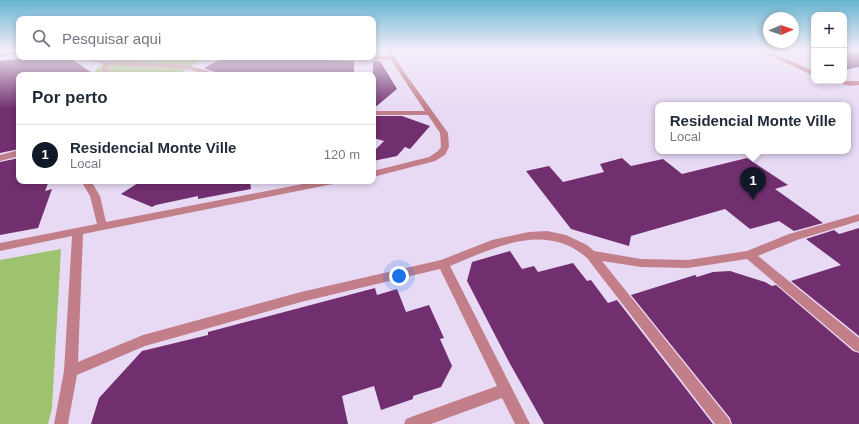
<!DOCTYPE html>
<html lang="pt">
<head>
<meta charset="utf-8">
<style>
  body { margin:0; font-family:Helvetica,sans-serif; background:#f6f6f7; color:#1f2937 }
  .controls { position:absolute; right:12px; top:12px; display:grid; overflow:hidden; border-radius:8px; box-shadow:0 2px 6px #0003 }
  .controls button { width:36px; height:36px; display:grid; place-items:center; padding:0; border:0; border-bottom:1px solid #e0e1e3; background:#fff; color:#1f2937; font:20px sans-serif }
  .compass { position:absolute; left:763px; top:12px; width:36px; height:36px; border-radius:50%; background:#fff; box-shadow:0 2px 6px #0003; rotate:88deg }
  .you { position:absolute; left:399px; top:276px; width:14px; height:14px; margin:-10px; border:3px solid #fff; border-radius:50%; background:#1a73e8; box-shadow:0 0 0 6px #1a73e833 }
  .badge { display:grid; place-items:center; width:26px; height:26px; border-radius:50%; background:#111827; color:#fff; font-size:13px; font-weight:700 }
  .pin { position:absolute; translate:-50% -33px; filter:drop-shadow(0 1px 2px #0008) }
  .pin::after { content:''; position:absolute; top:21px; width:14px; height:12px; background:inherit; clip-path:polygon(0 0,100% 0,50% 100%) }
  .popup { position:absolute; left:655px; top:102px; width:196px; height:52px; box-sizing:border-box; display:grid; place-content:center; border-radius:8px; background:#fff; filter:drop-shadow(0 1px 3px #0005); font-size:13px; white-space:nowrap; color:#747a83 }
  .popup b { font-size:15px; color:#1f2937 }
  .popup::after { content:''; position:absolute; left:50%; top:100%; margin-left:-8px; border:8px solid transparent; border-top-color:#fff }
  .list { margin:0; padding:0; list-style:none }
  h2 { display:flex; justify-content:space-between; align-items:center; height:52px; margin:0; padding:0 16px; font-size:17px }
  h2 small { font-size:13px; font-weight:400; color:#747a83 }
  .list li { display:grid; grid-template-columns:26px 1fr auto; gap:12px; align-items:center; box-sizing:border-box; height:60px; padding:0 16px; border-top:1px solid #e0e1e3 }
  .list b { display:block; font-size:15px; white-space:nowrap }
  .list p { margin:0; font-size:13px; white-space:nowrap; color:#747a83 }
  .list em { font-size:13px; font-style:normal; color:#747a83 }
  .icon { flex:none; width:22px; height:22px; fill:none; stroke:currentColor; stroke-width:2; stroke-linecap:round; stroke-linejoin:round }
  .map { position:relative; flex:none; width:859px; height:424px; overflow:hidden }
  .search { position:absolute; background:#fff; box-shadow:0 2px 6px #0003; left:16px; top:16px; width:360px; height:44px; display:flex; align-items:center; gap:10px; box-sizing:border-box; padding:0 14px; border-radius:8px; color:#747a83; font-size:15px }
  .panel { position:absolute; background:#fff; box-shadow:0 2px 6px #0003; left:16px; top:72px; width:360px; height:112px; border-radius:8px }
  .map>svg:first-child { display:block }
  .green { fill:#9dc36e }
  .building { fill:#712f6f }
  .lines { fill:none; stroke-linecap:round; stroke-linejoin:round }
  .street { fill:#c27f8a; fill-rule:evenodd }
</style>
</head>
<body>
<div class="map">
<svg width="859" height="424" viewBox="0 0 859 424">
  <rect width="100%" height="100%" fill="#e8daf5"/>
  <g class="green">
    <polygon points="117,57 207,57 177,75 95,75 96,69"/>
    <polygon points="61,249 52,408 48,424 0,424 0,260"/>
  </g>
  <g class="building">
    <polygon points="844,50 859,50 859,67 844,70"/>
    <polygon points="35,57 60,57 73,60 95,75 19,75 19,149 0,153 0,61"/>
    <polygon points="225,57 300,57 298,59 354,61 354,75 223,75 204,68"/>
    <polygon points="373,61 380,61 397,89 373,109 376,110 373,110"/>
    <polygon points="373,116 402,116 430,126 410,149 405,147 397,156 373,161 373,152 384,141 373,138"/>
    <polygon points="19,158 19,181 49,181 45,191 52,189 38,228 0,235 0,162"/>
    <polygon points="622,158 631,166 663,159 682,174 747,158 788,185 775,189 823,223 794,231 779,221 750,229 725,209 631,236 629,246 571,229 526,171 549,166 563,182 604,172 600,164"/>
    <polygon points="141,181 250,181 251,189 198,199 198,196 156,205 152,207 121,194"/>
    <polygon points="859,228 859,336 791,281 841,265 806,239 834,230 839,234"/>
    <polygon points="510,251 522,269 534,266 538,272 573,263 587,281 591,280 608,303 617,300 713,424 544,424 509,362 467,281 472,262"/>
    <polygon points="730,271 765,282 772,286 776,285 853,351 859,353 859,424 732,424 730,418 631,295 695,275 697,277 713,272"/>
    <polygon points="375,288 377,295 397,289 406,312 429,305 444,338 440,339 452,366 441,387 413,396 413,399 381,410 374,386 342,396 348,424 91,424 99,398 142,351 208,335 208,332"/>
  </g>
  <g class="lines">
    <g class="street">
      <polygon points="19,50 19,54 0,57 0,53"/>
      <polygon points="389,50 395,50 393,53 402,69 448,133 449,147 445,155 435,161 373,177 373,171 429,157 438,151 441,147 440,133 428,115 373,115 373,111 425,111 391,60 340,59 337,57 389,56 387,53"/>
      <polygon points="758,50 765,50 814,71 814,76"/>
      <polygon points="78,57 89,57 106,61 187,65 222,75 211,75 187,69 109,65 108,75 102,75 103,64"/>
      <polygon points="829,81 859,81 859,85 850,86"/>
      <polygon points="19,150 19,156 0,161 0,155"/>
      <path d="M81 181H91L100 196 106 222 318 181H338L333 184 83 234 78 362 143 335 301 292 441 260 492 240 529 232 547 231 566 235 587 245 594 251 641 259 688 260 747 251 789 234 859 214V221L797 240 758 256 859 338V352L854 350 747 259 688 268 641 267 602 261 729 419 731 424H715L587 258C545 221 494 248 450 266L530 424H515L502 398 431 424H404L406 419 411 417 497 386 440 269 301 302 145 346 77 375 68 424H54L64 371 72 236 0 251V243L97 224 90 196Z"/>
    </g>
  </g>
  <linearGradient id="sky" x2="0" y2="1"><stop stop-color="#66b4d0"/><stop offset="0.46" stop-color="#f5eefa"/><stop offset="1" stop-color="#f5eefa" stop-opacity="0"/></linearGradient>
  <rect width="859" height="109" fill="url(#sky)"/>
</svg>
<div class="controls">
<button>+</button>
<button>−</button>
</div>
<svg class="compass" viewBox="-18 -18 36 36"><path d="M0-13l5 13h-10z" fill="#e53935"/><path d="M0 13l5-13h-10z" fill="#747a83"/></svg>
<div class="you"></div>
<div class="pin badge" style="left:753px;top:200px">1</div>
<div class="popup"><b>Residencial Monte Ville</b>Local</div>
<div class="search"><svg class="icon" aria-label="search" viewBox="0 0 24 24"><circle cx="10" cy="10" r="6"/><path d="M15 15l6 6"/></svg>Pesquisar aqui</div>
<section class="panel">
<h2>Por perto<small></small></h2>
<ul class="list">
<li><span class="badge">1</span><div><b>Residencial Monte Ville</b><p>Local</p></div><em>120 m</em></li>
</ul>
</section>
</div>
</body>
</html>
